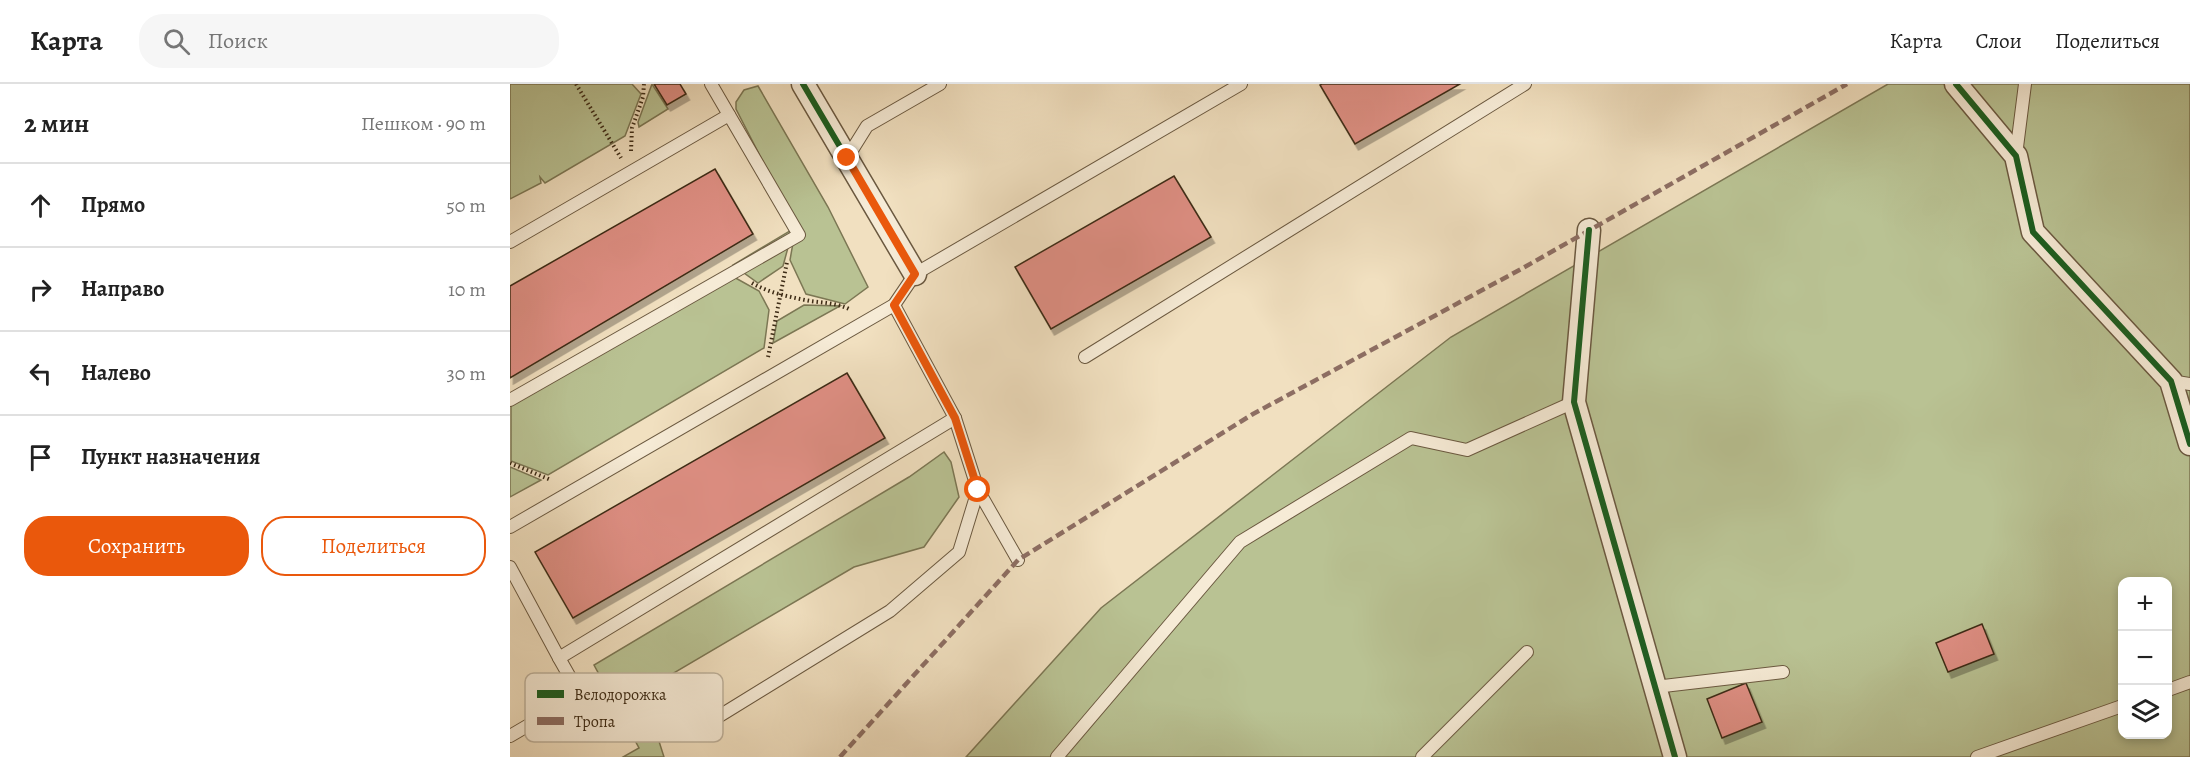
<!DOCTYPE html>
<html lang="ru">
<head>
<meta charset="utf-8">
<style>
  body { margin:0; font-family:Alegreya,serif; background:#f6f6f6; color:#222 }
  .controls { position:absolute; right:18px; bottom:18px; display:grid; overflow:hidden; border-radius:12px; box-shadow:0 3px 9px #0003 }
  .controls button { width:54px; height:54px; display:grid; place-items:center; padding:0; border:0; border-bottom:2px solid #e0e0e0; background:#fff; color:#222; font:30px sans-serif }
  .stop { position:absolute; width:18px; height:18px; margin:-14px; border:4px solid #ea580c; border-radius:50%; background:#fff }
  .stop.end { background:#ea580c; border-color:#fff; box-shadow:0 2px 6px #0008 }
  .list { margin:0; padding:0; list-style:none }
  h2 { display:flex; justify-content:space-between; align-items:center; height:78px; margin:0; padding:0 24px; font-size:26px }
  h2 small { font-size:20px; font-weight:400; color:#767676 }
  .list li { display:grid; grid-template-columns:39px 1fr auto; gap:18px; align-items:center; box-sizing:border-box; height:84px; padding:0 24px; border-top:2px solid #e0e0e0 }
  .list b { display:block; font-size:22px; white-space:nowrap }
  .list em { font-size:20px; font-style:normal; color:#767676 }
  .actions { display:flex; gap:12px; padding:18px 24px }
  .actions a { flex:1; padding:14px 0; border:2px solid #ea580c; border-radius:24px; text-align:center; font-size:21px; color:#ea580c }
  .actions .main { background:#ea580c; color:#fff }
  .icon { flex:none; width:33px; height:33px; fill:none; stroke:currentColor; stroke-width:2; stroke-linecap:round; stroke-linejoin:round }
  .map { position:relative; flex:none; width:1680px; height:673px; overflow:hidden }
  header { display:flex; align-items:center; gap:36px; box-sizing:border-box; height:84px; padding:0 30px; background:#fff; border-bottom:2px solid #e0e0e0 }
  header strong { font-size:28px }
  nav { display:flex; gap:33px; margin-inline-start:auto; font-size:21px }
  .search { width:420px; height:54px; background:#f6f6f6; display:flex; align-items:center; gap:15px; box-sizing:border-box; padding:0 21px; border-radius:24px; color:#767676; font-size:22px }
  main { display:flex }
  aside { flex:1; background:#fff }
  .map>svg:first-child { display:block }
  .green { fill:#b9c293; stroke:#7c7754; stroke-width:1.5; fill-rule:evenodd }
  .building { fill:#df8f84; stroke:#3e2c16; stroke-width:1.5; filter:url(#shadow) }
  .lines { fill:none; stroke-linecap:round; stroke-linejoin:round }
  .lane-casing { stroke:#6b5940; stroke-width:14 }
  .street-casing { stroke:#6b5940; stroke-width:25 }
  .path { stroke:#3e2c16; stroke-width:4; stroke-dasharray:1.5 3; stroke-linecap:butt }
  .lane { stroke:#f6ebd6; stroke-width:12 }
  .street { stroke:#f6ebd6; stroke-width:22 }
  .quiet { stroke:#8d6e63; stroke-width:4.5; stroke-dasharray:9 4.5; stroke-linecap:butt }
  .cycleway-casing { stroke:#f6ebd6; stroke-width:10 }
  .cycleway { stroke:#1b5e20; stroke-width:6 }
  .route { stroke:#ea580c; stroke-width:8 }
  .key { fill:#f6ebd6; stroke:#bfb29c; stroke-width:1.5 }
  .key-label { font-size:16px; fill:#3e2c16 }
</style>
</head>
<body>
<header>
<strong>Карта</strong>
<div class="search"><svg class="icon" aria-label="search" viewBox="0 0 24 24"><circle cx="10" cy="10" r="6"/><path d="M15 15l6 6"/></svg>Поиск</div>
<nav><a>Карта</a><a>Слои</a><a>Поделиться</a></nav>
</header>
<main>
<aside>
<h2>2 мин<small>Пешком · 90 m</small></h2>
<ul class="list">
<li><svg class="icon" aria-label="ahead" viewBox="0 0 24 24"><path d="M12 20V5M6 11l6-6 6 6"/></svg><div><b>Прямо</b></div><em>50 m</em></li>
<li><svg class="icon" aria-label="right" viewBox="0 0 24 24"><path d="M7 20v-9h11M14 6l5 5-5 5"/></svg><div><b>Направо</b></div><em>10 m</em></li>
<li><svg class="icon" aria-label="left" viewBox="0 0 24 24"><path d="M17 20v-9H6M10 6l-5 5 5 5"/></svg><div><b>Налево</b></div><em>30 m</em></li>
<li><svg class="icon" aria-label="arrive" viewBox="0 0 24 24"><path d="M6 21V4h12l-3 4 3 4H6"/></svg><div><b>Пункт назначения</b></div></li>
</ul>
<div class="actions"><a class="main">Сохранить</a><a>Поделиться</a></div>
</aside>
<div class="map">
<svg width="1680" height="673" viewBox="0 0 1680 673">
  <defs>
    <filter id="shadow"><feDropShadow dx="3.5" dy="6" stdDeviation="0" flood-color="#0004"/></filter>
  </defs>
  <rect width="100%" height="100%" fill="#f1e0c0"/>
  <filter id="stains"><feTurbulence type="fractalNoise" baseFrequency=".00333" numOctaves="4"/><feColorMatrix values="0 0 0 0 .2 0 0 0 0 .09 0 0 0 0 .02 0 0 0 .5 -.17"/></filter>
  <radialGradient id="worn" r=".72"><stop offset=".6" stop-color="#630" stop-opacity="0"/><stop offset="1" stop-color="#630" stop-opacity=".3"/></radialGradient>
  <g class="green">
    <polygon points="0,0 122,0 131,10 115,52 35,99 30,93 31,99 0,115"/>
    <polygon points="142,0 158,25 129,43 128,38"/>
    <path d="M1378 0H1680V673H456L591 524 941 253ZM1612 498H1658V650H1612Z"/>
    <polygon points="248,2 318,123 358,203 335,220 296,210 280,176 286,142 226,25 226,18 234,6"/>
    <polygon points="283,145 273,182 248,199 223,181"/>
    <polygon points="222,192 249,207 259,226 254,264 38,391 1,377 1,321"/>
    <polygon points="294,221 330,222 263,259 267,237"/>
    <polygon points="434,368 441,378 449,413 414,463 344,483 133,607 154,673 113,673 129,664 84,581 399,393"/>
    <polygon points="0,383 31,396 0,413"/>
  </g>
  <g class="building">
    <polygon points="144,0 170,0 176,10 157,21"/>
    <polygon points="812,0 950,0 845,60 810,1"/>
    <polygon points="205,85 243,150 0,294 0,202"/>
    <polygon points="664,92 701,153 541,245 505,183"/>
    <polygon points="337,289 375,354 63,534 25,468"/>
    <polygon points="1472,540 1484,570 1438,588 1426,559"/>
    <polygon points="1236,599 1252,638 1212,654 1197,615"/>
  </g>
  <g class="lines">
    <g class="lane-casing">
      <g id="lane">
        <polyline points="1506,71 1515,0"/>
        <polyline points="337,74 357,42 430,0"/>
        <polyline points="0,158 219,31"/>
        <polyline points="575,273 1015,0"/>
        <polyline points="1661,297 1680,300"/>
        <polyline points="0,316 289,151 201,0"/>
        <polyline points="468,406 508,476"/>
        <polyline points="0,443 384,221 405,190 731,0"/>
        <polyline points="0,483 49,574 445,334"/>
        <polyline points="1145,603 1273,588"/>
        <polyline points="1658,606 1680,598"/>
        <polyline points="198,639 380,527 449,468 468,406 445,334 384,221"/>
        <polyline points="0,652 70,611 49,574"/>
        <polyline points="547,673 730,458 901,354 957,366 1064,318"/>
        <polyline points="912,673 1017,568"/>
        <polyline points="1467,673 1612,622"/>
      </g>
    </g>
    <g class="street-casing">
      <g id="street">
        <polyline points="293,0 405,190"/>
        <polyline points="1446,0 1506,72 1523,148 1661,297 1680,360"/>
        <polyline points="1079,146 1064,318 1165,673"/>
      </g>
    </g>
    <g class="path">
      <polyline points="66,0 111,74"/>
      <polyline points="121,67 122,44 133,13 134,0"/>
      <path d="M242 199C259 209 280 213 300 217 314 219 328 219 341 226"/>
      <polyline points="258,273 277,178"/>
      <polyline points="0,379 41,396"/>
    </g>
    <use href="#lane" class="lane"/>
    <use href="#street" class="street"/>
    <polyline class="quiet" points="330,673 508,476 743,330 1013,184 1337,0"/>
    <g class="cycleway-casing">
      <g id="cycleway">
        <polyline points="293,0 405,190"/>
        <polyline points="1446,0 1506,72 1523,148 1661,297 1680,360"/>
        <polyline points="1079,146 1064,318 1165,673"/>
      </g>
    </g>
    <use href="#cycleway" class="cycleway"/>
  </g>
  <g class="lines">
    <polyline class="route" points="337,74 405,190 384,221 445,334 468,406"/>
  </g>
  <rect x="15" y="589" width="198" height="69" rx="9" class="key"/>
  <rect x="27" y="606" width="27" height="8" fill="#1b5e20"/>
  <rect x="27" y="633" width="27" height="8" fill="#8d6e63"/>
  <g class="key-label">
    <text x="64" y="616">Велодорожка</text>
    <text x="64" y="643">Тропа</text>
  </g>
  <rect width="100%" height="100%" filter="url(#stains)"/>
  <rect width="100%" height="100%" fill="url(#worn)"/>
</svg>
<div class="controls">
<button>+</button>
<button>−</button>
<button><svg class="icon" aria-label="layers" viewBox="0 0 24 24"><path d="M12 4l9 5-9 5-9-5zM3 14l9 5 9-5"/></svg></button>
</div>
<div class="stop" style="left:468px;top:406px"></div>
<div class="stop end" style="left:337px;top:74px"></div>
</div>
</main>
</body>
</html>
